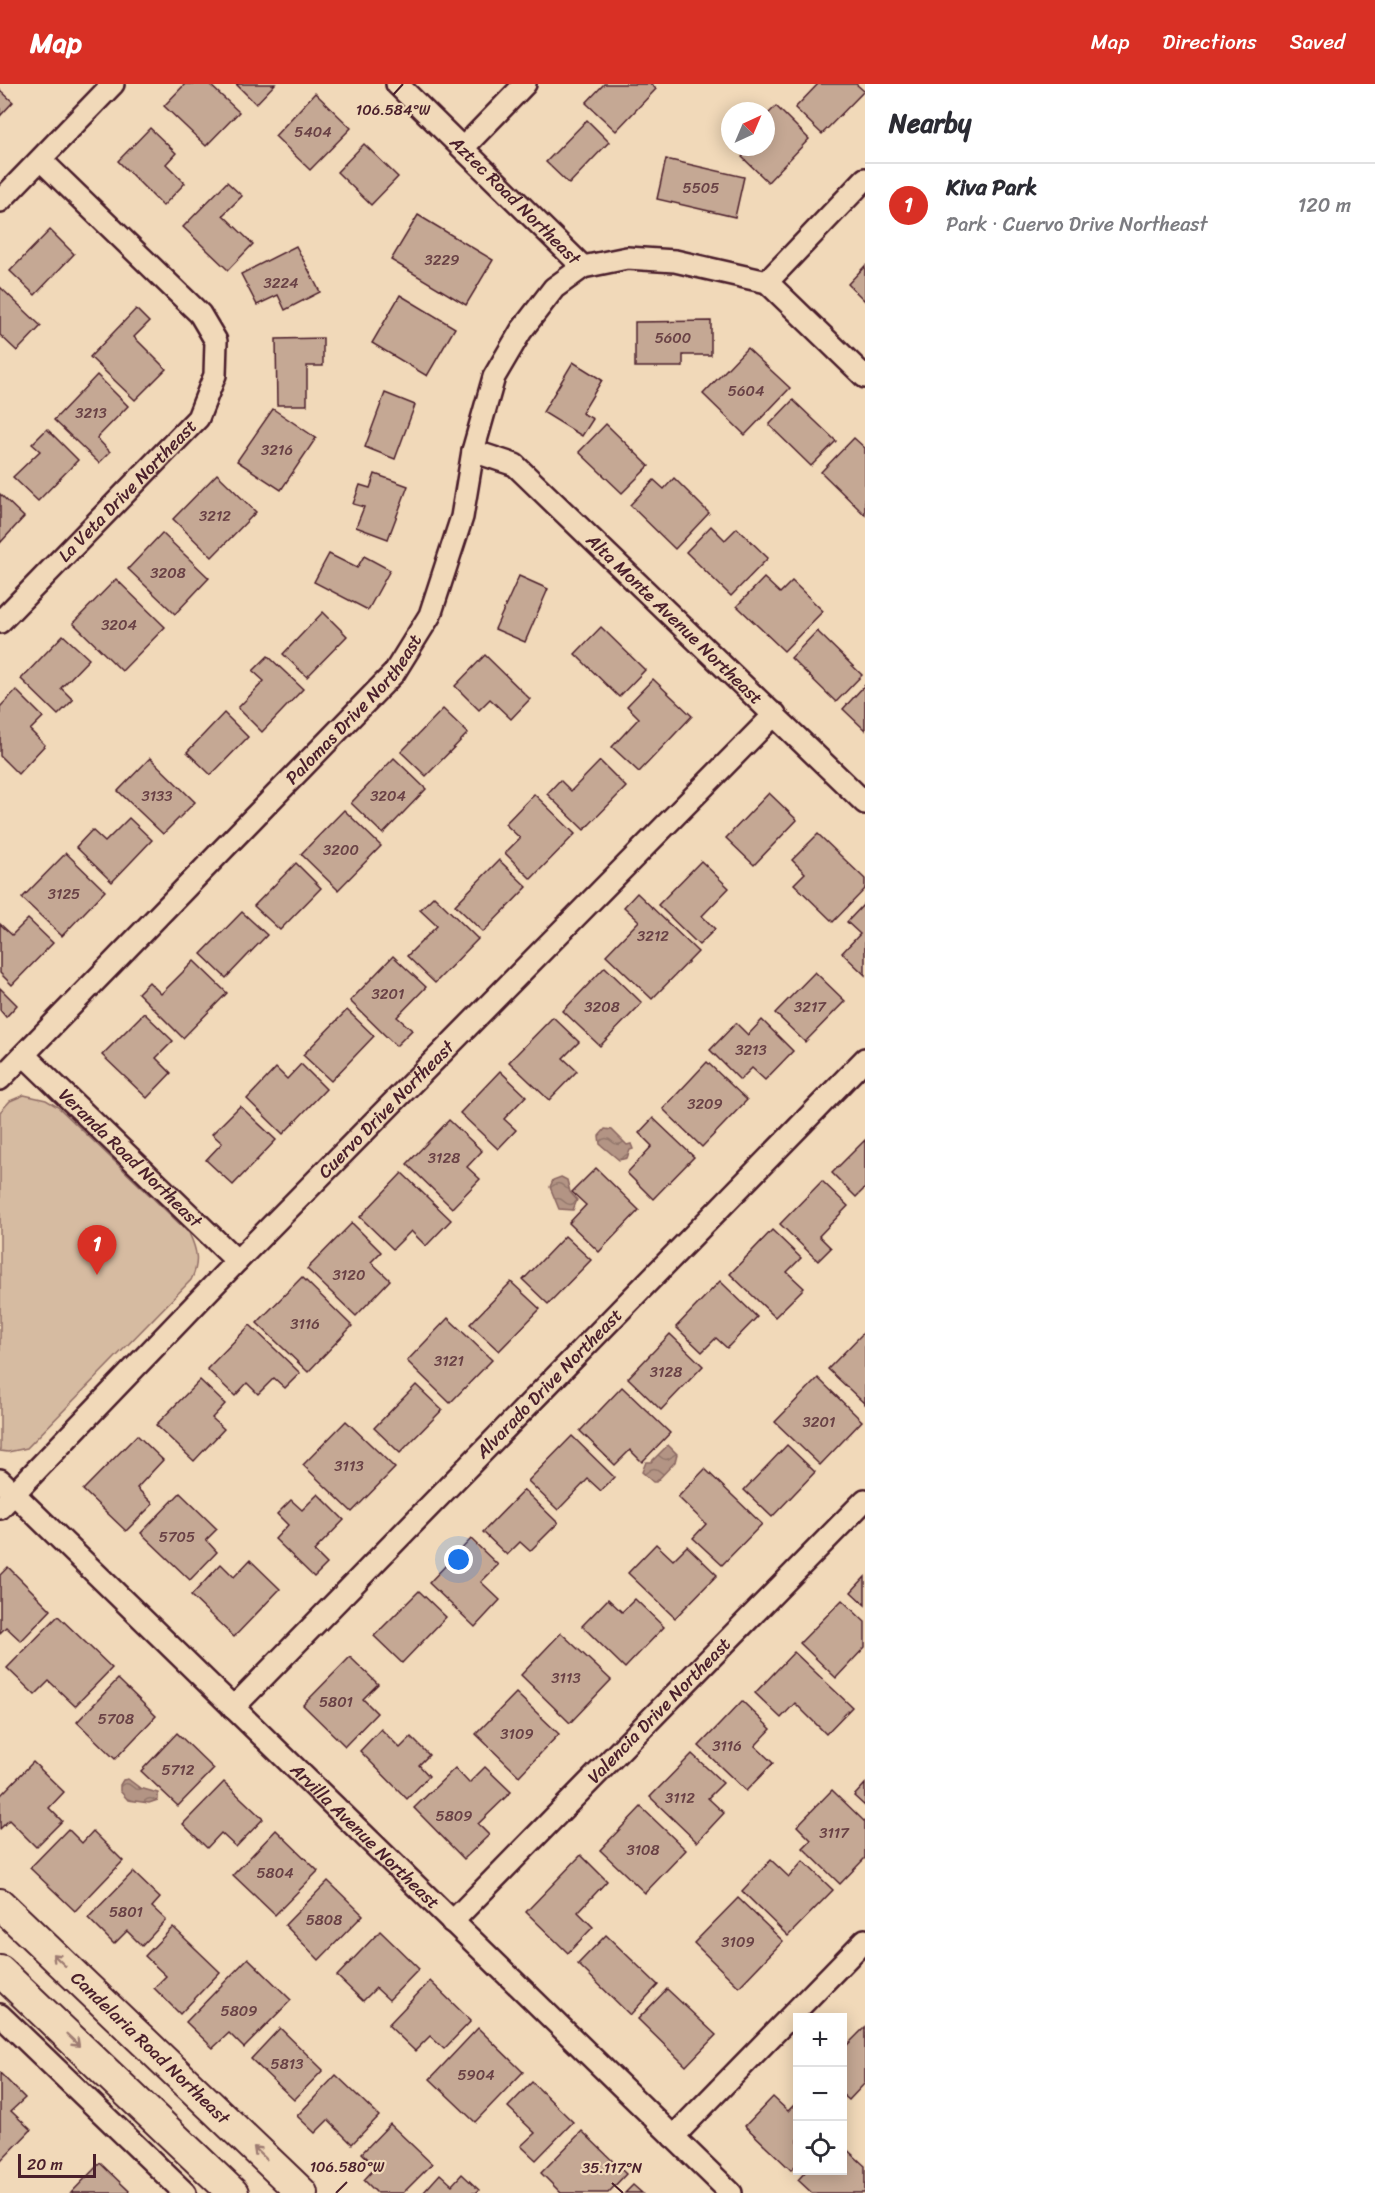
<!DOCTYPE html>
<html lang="en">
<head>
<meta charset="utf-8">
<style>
  body { margin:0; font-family:Sriracha,sans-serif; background:#f7f7f7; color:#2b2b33 }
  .controls { position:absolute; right:18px; bottom:18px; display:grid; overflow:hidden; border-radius:0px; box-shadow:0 3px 15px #0003 }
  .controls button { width:54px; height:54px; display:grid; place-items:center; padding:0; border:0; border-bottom:2px solid #e1e1e2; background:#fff; color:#2b2b33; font:30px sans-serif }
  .compass { position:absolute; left:721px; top:18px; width:54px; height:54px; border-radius:50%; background:#fff; box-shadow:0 3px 15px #0003; rotate:44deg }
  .scale { position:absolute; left:18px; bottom:15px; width:78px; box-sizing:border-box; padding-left:6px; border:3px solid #4a1f2b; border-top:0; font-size:16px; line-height:21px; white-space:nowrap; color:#4a1f2b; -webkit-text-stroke:4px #f1d9b9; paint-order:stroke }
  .you { position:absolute; left:459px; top:1476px; width:21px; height:21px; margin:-15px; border:4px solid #fff; border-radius:50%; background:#1a73e8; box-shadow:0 0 0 9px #1a73e833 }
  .badge { display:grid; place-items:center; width:39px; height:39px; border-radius:50%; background:#d93025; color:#fff; font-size:20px; font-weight:700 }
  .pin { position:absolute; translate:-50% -50px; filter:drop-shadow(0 2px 3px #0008) }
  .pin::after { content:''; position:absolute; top:32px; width:21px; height:18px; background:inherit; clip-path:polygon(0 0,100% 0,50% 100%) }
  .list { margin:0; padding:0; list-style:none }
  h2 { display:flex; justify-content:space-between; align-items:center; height:78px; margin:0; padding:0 24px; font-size:26px }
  h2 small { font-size:20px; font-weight:400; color:#7c7c81 }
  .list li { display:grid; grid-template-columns:39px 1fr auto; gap:18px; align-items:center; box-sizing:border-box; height:84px; padding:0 24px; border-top:2px solid #e1e1e2 }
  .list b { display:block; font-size:22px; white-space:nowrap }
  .list p { margin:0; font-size:20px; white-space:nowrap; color:#7c7c81 }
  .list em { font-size:20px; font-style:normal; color:#7c7c81 }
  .icon { flex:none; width:33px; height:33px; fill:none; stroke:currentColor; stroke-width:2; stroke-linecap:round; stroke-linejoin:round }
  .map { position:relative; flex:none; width:865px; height:2109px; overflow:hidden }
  header { display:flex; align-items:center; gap:36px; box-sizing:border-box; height:84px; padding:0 30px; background:#d93025; color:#fff }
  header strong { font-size:28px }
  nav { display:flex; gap:33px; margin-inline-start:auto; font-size:21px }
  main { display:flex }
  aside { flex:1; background:#fff }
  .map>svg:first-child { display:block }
  .park { fill:#d6bba1; stroke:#906d66; stroke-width:1.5 }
  .water { fill:url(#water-waves); stroke:#896560; stroke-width:1.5 }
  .building { fill:#c5a894; stroke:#4a1f2b; stroke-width:1.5 }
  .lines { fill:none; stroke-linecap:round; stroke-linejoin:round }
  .minor-casing { stroke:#4a1f2b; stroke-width:26 }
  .secondary-casing { stroke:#4a1f2b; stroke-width:34 }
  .minor { stroke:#f1d9b9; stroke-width:21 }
  .secondary { stroke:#f1d9b9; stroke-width:30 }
  .oneway { stroke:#9e7c72 }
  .ticks { fill:none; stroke:#4a1f2b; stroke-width:2 }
  .labels { text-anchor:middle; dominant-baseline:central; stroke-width:4.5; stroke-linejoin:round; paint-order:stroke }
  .number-label { font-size:15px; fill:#694145 }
  .street-label { font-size:18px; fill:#4a1f2b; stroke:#f1d9b9 }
  .ticks-label { font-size:15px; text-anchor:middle; fill:#4a1f2b; stroke:#f1d9b9; stroke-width:4.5; stroke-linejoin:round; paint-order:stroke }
</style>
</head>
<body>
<header>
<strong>Map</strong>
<nav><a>Map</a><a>Directions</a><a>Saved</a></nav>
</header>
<main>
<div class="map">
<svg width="865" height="2109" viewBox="0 0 865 2109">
  <defs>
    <pattern id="water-waves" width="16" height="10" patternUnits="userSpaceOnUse" patternTransform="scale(1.5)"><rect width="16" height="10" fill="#b39484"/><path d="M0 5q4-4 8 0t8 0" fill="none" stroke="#94786c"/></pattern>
  </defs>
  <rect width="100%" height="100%" fill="#f1d9b9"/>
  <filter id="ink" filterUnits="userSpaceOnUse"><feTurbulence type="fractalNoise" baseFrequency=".0167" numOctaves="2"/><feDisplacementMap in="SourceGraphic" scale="12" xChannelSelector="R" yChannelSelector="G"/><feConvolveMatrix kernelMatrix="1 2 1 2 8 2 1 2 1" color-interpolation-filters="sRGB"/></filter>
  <g filter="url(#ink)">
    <path class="park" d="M24 1011 46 1016 58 1023 189 1149C197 1166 200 1179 191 1196L27 1364 8 1368 0 1367V1028L10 1017Z"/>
    <g class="water">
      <polygon points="605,1045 612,1046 627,1061 631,1060 633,1065 630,1066 627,1074 619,1076 600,1060 599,1052"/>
      <polygon points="561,1093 567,1096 570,1108 577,1116 573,1126 559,1125 550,1103 553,1096"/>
      <polygon points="668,1361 677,1370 675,1378 656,1398 653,1398 642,1388 646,1378 651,1378"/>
      <polygon points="128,1695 140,1704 158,1709 158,1716 149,1719 128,1716 120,1707 120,1701 123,1696"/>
    </g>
    <g class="building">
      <polygon points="185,0 209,0 239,28 206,62 164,22"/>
      <polygon points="236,0 275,0 256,20"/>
      <polygon points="604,0 651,0 656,5 616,47 586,19"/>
      <polygon points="818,0 856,0 864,7 822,50 795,24"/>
      <polygon points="0,6 13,18 0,32"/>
      <polygon points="315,9 351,44 310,86 275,52"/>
      <polygon points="776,22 809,55 768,98 742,73 752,63 766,63 766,32"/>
      <polygon points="587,36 609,58 569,100 546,78"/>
      <polygon points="150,44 176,69 166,80 185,99 163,122 118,77"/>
      <polygon points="364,60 398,93 371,121 337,88"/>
      <polygon points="666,75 744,93 735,133 657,115"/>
      <polygon points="227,98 242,112 223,131 253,160 228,186 183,143"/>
      <polygon points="418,131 493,176 466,221 391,176"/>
      <polygon points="50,146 74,170 35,211 10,187"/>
      <polygon points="296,162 320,208 285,226 278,211 257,221 241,190"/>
      <polygon points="865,182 865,217 848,200"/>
      <polygon points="0,203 41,242 17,267 0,251"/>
      <polygon points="400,211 455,244 427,292 372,259"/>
      <polygon points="136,225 149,238 134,253 166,285 135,316 90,273"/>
      <polygon points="711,237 711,271 683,271 683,283 635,283 635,238"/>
      <polygon points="323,254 323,282 307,282 307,321 277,321 276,255"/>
      <polygon points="747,264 790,304 745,351 703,310"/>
      <polygon points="573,278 602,296 582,329 593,335 582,352 543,328"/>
      <polygon points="97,291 128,322 97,354 110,368 99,379 54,336"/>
      <polygon points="385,309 415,321 395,375 365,363"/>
      <polygon points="793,316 836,357 811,382 769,341"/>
      <polygon points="273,325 316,354 281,406 237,377"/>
      <polygon points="606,340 649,382 622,409 579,368"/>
      <polygon points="47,345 78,376 38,417 13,393 40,367 32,360"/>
      <polygon points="854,354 865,364 865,431 821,388"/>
      <polygon points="217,390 256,428 212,473 173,435"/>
      <polygon points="375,390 408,402 388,455 356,443 364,423 353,420 360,401 370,404"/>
      <polygon points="674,394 709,429 675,465 630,421 654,396 664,405"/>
      <polygon points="0,410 24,433 0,459"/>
      <polygon points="711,442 725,456 737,444 768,474 731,512 686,468"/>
      <polygon points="162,449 209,494 175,530 128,485"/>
      <polygon points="329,470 357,484 364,472 390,486 368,526 314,498"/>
      <polygon points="519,492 548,505 525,558 495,545"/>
      <polygon points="764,494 780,509 792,497 823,527 784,567 737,522"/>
      <polygon points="116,495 165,543 122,587 73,539"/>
      <polygon points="323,528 347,552 307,593 283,570"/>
      <polygon points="601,543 645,586 619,613 575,570"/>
      <polygon points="817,547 862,591 836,618 791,574"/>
      <polygon points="63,551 89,575 61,604 73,616 58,631 21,595"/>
      <polygon points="485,571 530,615 511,635 490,615 479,626 455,602"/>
      <polygon points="268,572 303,605 262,648 238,624 264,597 253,587"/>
      <polygon points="653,595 692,632 639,688 612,663 639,634 627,622"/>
      <polygon points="865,601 865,646 843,625"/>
      <polygon points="16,606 43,633 30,646 45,661 18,690 0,672 0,623"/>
      <polygon points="443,625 468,649 426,692 401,668"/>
      <polygon points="224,629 248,653 211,691 187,668"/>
      <polygon points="150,674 195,718 163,750 118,707"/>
      <polygon points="394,674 426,705 383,750 351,719"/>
      <polygon points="600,677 626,703 584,746 547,710 560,696 571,707"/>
      <polygon points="769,709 797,736 754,781 726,754"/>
      <polygon points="534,710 575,750 531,795 505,769 520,754 505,740"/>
      <polygon points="344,726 381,762 338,806 301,770"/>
      <polygon points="129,734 152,756 112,798 76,763 92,746 105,758"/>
      <polygon points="818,750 865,795 865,805 833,838 794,800 805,789 792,776"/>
      <polygon points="66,769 105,807 62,852 22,814"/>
      <polygon points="499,776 527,803 483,848 455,821"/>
      <polygon points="701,777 729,804 702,832 715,845 699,861 658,821"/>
      <polygon points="296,779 321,804 280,846 254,822"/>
      <polygon points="637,809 698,868 652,915 606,871 639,837 624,823"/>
      <polygon points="434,812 478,855 435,899 407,872 437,842 420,826"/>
      <polygon points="865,819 865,891 842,869 860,850 847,838"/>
      <polygon points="242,828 267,851 226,894 201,870"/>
      <polygon points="28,835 53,859 12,901 0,889 0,840 12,851"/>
      <polygon points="393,872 426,903 397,933 412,946 396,962 350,917"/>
      <polygon points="194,877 227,909 183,954 138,909 149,898 161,910"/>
      <polygon points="605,883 642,919 600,962 563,927"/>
      <polygon points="815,888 845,917 805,958 775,929"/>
      <polygon points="0,904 17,921 6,933 0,926"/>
      <polygon points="347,926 374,952 331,997 303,971"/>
      <polygon points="144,929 173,957 156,974 171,989 147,1014 102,971"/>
      <polygon points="553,933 579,958 563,974 577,987 549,1016 509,978"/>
      <polygon points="762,936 793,967 765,996 752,984 740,996 710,966 736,939 748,951"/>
      <polygon points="707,978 747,1016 702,1063 663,1025"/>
      <polygon points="301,980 326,1005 283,1050 247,1015 276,984 287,995"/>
      <polygon points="500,987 526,1012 504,1035 516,1046 498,1065 460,1029"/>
      <polygon points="240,1022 276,1056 233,1101 206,1076 222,1059 212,1050"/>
      <polygon points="653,1034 694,1073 653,1115 627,1089 652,1062 639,1049"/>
      <polygon points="449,1036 482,1067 467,1083 480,1095 452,1124 407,1080"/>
      <polygon points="865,1056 865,1104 856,1113 832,1089"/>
      <polygon points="596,1084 639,1126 599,1168 569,1139 586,1121 572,1108"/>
      <polygon points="402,1089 451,1136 426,1162 411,1147 393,1165 360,1133"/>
      <polygon points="822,1097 848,1122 819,1152 831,1164 818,1177 780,1140"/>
      <polygon points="352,1139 381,1168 371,1178 390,1196 356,1232 307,1185"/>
      <polygon points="772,1146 801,1174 787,1188 804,1204 775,1233 730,1190"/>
      <polygon points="565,1152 591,1176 548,1220 523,1196"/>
      <polygon points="302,1193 352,1242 308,1288 257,1239"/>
      <polygon points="720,1197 757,1233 727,1264 716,1254 702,1268 676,1243"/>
      <polygon points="511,1198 540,1225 499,1267 470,1240"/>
      <polygon points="448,1234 492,1276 450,1319 407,1277"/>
      <polygon points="250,1241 300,1289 285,1304 274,1294 258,1310 247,1299 235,1312 207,1285"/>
      <polygon points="865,1247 865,1320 828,1285"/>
      <polygon points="670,1250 703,1282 661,1326 628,1294"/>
      <polygon points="818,1294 862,1337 820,1381 775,1338"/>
      <polygon points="200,1296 225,1320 212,1334 224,1345 194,1377 156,1341"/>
      <polygon points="416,1301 442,1326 400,1369 374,1344"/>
      <polygon points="622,1303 670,1349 642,1378 630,1366 615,1381 580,1347"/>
      <polygon points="346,1337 395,1384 352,1428 303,1381"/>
      <polygon points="137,1351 163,1376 137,1404 153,1420 126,1447 83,1406"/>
      <polygon points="572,1352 614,1393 601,1407 588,1395 558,1426 528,1397"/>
      <polygon points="787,1361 815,1388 772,1433 744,1406"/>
      <polygon points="705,1385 762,1440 722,1481 693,1454 706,1440 678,1413"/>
      <polygon points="524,1406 558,1439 530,1467 520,1458 507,1471 483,1448"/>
      <polygon points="180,1409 217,1445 206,1456 217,1468 190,1496 141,1449"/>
      <polygon points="318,1410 344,1436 314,1467 327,1480 314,1493 275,1455 288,1441 277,1430 291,1416 302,1426"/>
      <polygon points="471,1455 498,1481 481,1498 500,1516 475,1543 429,1499"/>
      <polygon points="656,1460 673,1476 687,1462 717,1491 675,1534 628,1489"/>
      <polygon points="250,1476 280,1505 234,1553 191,1512 221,1480 234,1493"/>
      <polygon points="8,1483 51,1526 21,1557 6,1543 0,1549 0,1491"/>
      <polygon points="865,1493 865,1521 851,1508"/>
      <polygon points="419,1507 446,1533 402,1579 374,1552"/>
      <polygon points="608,1515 622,1528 635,1515 664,1543 625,1584 582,1542"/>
      <polygon points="842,1516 865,1538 865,1563 836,1594 800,1559"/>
      <polygon points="58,1532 112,1584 75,1622 49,1597 35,1611 7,1584"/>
      <polygon points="561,1549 611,1596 570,1639 521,1591"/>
      <polygon points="794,1568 852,1623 826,1650 795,1619 781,1634 755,1609"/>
      <polygon points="350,1573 378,1600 363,1615 377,1629 345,1662 303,1621"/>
      <polygon points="118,1595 156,1632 115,1675 77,1638"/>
      <polygon points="516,1609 559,1650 519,1692 476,1650"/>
      <polygon points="742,1617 771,1645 755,1662 773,1679 746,1707 699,1662"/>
      <polygon points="381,1645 400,1664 411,1653 429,1671 419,1681 429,1692 407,1715 360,1667"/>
      <polygon points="177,1649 214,1685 178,1722 141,1687"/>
      <polygon points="692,1670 723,1699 708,1714 724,1729 697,1758 650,1713"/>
      <polygon points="33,1678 64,1708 49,1724 62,1737 36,1763 9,1736 0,1745 0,1712"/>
      <polygon points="485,1683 511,1708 478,1740 489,1751 464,1775 414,1724 455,1684 469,1699"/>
      <polygon points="224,1698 263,1735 236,1763 221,1749 207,1764 183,1740"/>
      <polygon points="865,1700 865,1722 854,1712"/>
      <polygon points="832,1706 865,1738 865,1774 840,1800 803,1764 811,1756 797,1742"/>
      <polygon points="641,1723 686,1766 645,1809 600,1766"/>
      <polygon points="68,1745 82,1759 93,1747 123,1777 75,1827 30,1784"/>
      <polygon points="276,1746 318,1787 275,1831 233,1791"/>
      <polygon points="581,1771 607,1797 578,1828 593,1843 568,1869 526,1828"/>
      <polygon points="771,1776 789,1793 803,1777 833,1806 788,1852 742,1807"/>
      <polygon points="133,1788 160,1814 152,1823 166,1836 142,1862 127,1847 114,1860 88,1834"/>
      <polygon points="328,1797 363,1831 319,1876 285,1841"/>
      <polygon points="738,1814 783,1857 739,1903 694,1859"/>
      <polygon points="173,1843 220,1888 180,1930 154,1904 166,1892 145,1872"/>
      <polygon points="380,1847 419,1885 389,1916 376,1904 363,1917 337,1892"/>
      <polygon points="606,1851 658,1901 630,1931 578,1880"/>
      <polygon points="248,1874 291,1916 244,1964 229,1949 213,1964 186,1938"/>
      <polygon points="430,1897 471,1937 444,1965 430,1952 415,1967 388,1941"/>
      <polygon points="667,1905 716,1951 686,1982 638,1935"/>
      <polygon points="865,1943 865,1999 849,2016 842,2010 842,1966"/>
      <polygon points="280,1944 323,1986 294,2016 251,1975"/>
      <polygon points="478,1944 523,1988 475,2038 430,1995"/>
      <polygon points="0,1989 25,2014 11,2027 31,2046 0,2078"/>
      <polygon points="336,1991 379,2032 352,2060 328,2036 315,2049 297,2032"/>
      <polygon points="532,1998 573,2038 536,2076 521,2062 535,2049 508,2023"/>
      <polygon points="773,2013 788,2027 798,2017 798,2079 791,2086 745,2042"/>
      <polygon points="390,2040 432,2080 403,2109 377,2109 364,2096 376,2083 362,2069"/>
      <polygon points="582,2047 626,2090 608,2109 561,2109 541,2089"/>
      <polygon points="842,2061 865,2082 865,2109 812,2109 798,2096 807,2086 842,2086"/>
      <polygon points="100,2079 129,2107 128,2109 71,2109"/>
      <polygon points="440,2090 452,2101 462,2090 479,2106 476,2109 423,2109"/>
      <polygon points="633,2101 642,2109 625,2109"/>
    </g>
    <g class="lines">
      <g class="minor-casing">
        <g id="minor">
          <path id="s1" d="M397 0 583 183"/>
          <polyline points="463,64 525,0"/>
          <polyline points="0,117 113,0"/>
          <polyline points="767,198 865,95"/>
          <path id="s2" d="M473 367 515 381 865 719"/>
          <path id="s3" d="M0 538 198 334 215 291 216 257 200 230 41 76"/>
          <path id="s4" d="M24 971 237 1177"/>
          <path id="s5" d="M0 995 394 589 430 531 462 433 473 367 494 293 521 247 554 204 583 183 627 174 675 177 767 198 865 293"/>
          <path id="s6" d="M0 1396 731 2109"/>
          <path id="s7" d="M0 1424 237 1177 775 630"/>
          <path id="s8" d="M233 1624 865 975"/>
          <path id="s9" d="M452 1838 865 1416"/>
          <polyline points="0,1931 185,2109"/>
          <polyline points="673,2053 865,1856"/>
        </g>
      </g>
      <g class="secondary-casing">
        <g id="secondary">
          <path id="s10" d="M0 1820 302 2109"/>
          <polyline points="0,1887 233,2109"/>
        </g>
      </g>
      <use href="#minor" class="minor"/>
      <use href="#secondary" class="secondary"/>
    </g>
    <defs><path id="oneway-shaft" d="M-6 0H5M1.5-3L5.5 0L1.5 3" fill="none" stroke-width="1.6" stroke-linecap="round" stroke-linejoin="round" transform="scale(1.5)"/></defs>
    <g class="oneway">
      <use href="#oneway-shaft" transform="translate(59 1876) rotate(-136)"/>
      <use href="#oneway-shaft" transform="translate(73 1956) rotate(44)"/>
      <use href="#oneway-shaft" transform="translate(260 2069) rotate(-136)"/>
    </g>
  </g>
  <path class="ticks" d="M393 11 403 0M612 2099 623 2109M336 2109 347 2098"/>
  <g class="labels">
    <g class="number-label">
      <text x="313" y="48">5404</text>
      <text x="701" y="104">5505</text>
      <text x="442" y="176">3229</text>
      <text x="281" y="199">3224</text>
      <text x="673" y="254">5600</text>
      <text x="746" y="307">5604</text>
      <text x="91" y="329">3213</text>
      <text x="277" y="366">3216</text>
      <text x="215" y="432">3212</text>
      <text x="168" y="489">3208</text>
      <text x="119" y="541">3204</text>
      <text x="157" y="712">3133</text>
      <text x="388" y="712">3204</text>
      <text x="341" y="766">3200</text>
      <text x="64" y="810">3125</text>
      <text x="653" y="852">3212</text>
      <text x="388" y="910">3201</text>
      <text x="602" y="923">3208</text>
      <text x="810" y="923">3217</text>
      <text x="751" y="966">3213</text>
      <text x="705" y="1020">3209</text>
      <text x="444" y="1074">3128</text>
      <text x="349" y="1191">3120</text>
      <text x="305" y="1240">3116</text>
      <text x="449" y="1277">3121</text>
      <text x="666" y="1288">3128</text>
      <text x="819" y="1338">3201</text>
      <text x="349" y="1382">3113</text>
      <text x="177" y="1453">5705</text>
      <text x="566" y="1594">3113</text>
      <text x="336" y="1618">5801</text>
      <text x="116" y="1635">5708</text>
      <text x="517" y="1650">3109</text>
      <text x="727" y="1662">3116</text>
      <text x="178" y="1686">5712</text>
      <text x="680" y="1714">3112</text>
      <text x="454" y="1732">5809</text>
      <text x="834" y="1749">3117</text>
      <text x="643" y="1766">3108</text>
      <text x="275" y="1789">5804</text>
      <text x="126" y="1828">5801</text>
      <text x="324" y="1836">5808</text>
      <text x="738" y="1858">3109</text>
      <text x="239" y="1927">5809</text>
      <text x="287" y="1980">5813</text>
      <text x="476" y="1991">5904</text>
    </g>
    <g class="street-label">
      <text stroke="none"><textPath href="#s1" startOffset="166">Aztec Road Northeast</textPath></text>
      <text stroke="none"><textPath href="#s3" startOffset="183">La Veta Drive Northeast</textPath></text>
      <text stroke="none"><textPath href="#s2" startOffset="266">Alta Monte Avenue Northeast</textPath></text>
      <text stroke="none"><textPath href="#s5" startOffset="512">Palomas Drive Northeast</textPath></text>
      <text stroke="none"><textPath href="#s7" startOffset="555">Cuervo Drive Northeast</textPath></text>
      <text stroke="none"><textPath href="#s4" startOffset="148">Veranda Road Northeast</textPath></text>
      <text stroke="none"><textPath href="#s8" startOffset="453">Alvarado Drive Northeast</textPath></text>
      <text stroke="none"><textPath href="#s9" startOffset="296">Valencia Drive Northeast</textPath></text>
      <text stroke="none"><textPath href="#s6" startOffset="510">Arvilla Avenue Northeast</textPath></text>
      <text stroke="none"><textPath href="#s10" startOffset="208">Candelaria Road Northeast</textPath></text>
    </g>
  </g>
  <g class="ticks-label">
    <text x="393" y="31">106.584°W</text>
    <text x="347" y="2088">106.580°W</text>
    <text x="612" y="2089">35.117°N</text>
  </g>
</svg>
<div class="controls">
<button>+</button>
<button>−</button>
<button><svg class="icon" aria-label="locate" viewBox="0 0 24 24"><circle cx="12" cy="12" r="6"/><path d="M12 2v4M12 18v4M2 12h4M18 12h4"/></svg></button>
</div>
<svg class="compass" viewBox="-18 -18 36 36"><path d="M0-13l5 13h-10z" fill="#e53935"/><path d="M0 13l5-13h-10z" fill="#7c7c81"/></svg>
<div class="scale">20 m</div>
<div class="you"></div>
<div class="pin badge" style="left:97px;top:1191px">1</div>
</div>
<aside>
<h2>Nearby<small></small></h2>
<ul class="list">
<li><span class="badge">1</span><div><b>Kiva Park</b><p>Park · Cuervo Drive Northeast</p></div><em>120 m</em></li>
</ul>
</aside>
</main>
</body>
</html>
